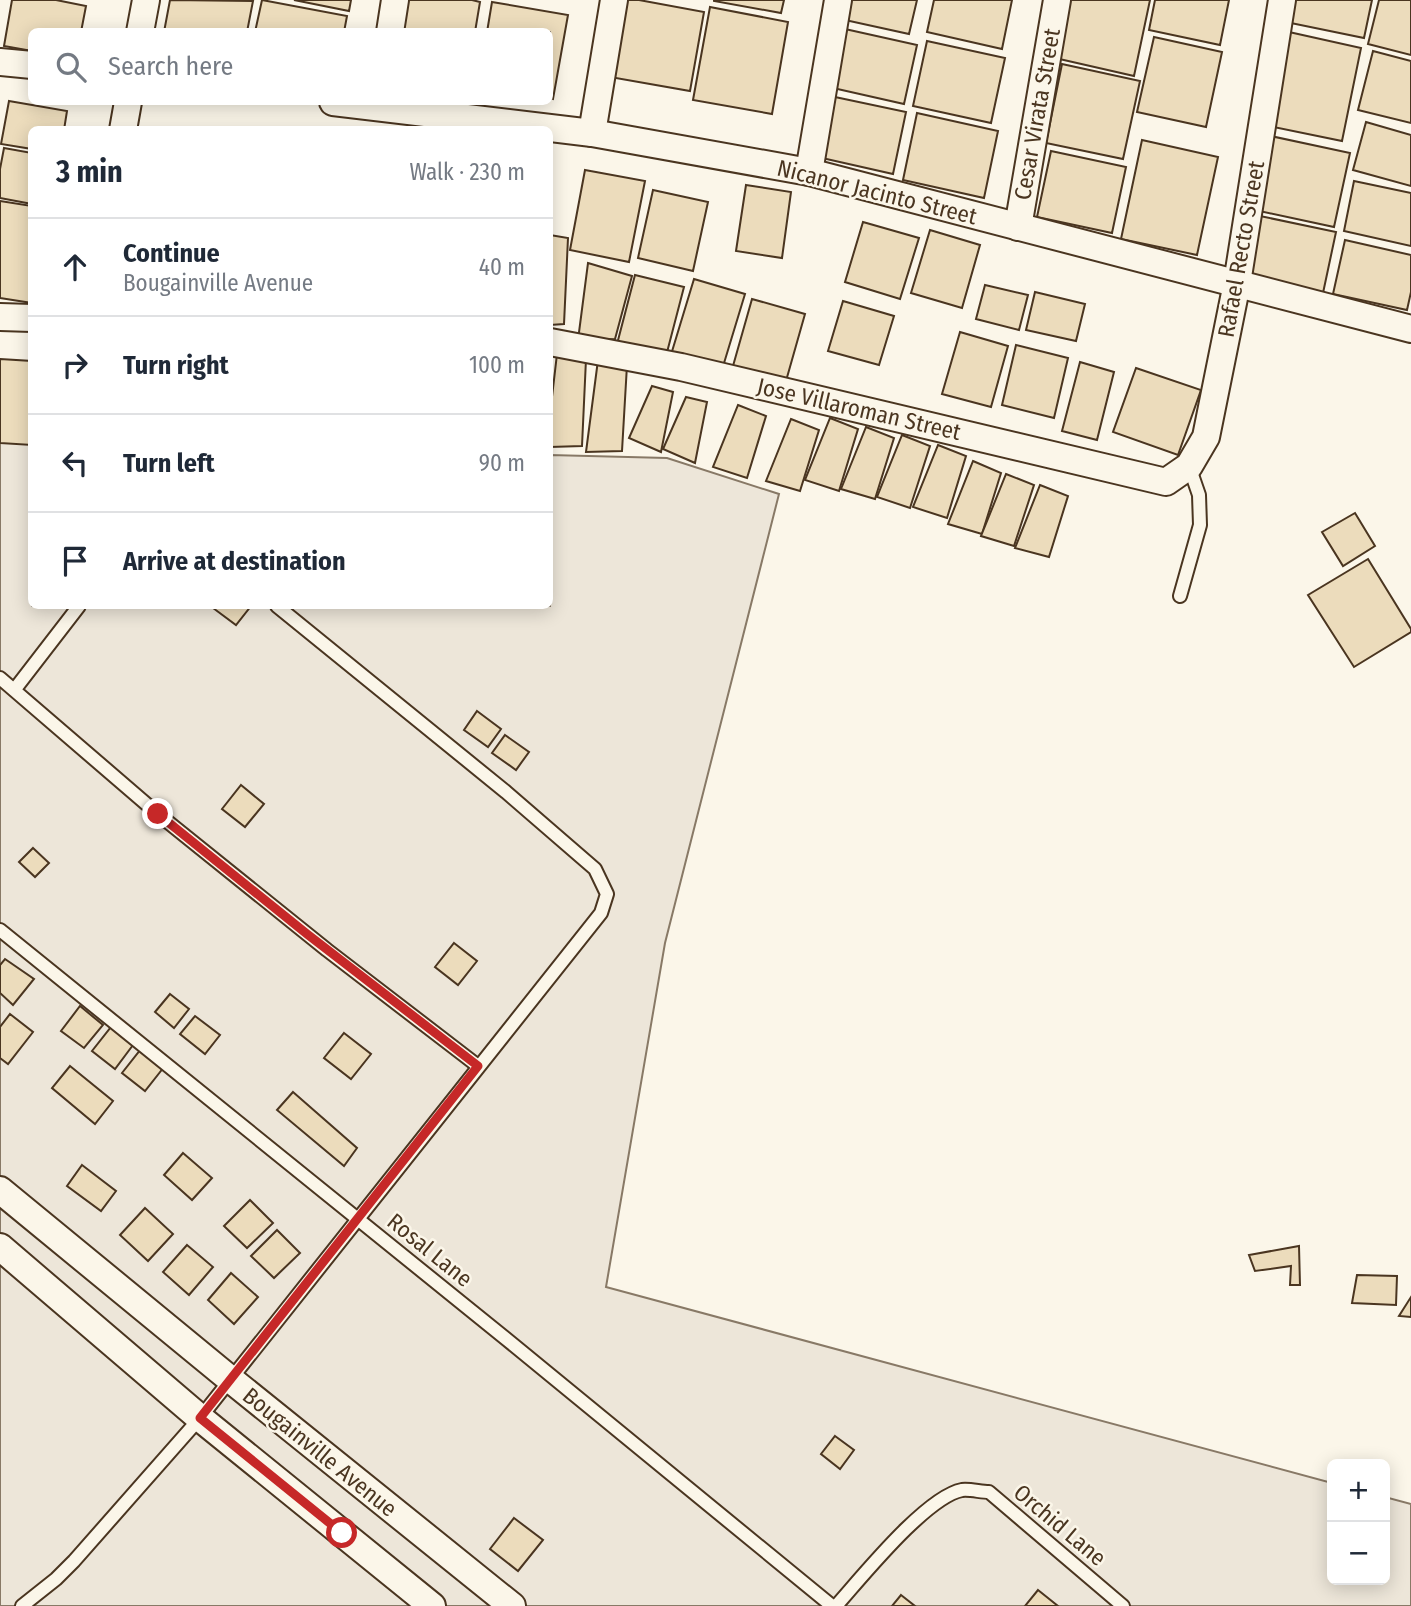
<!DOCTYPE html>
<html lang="en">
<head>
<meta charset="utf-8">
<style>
  body { margin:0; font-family:"Fira Sans Condensed",sans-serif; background:#f2f2f3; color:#1f2937 }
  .controls { position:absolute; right:21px; bottom:21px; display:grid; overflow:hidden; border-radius:10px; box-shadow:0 4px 18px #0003 }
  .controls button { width:63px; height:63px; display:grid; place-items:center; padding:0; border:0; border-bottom:2px solid #e0e1e3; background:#fff; color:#1f2937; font:35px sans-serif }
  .stop { position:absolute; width:21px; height:21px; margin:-16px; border:5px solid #c62828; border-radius:50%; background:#fff }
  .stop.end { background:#c62828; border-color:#fff; box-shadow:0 2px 7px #0008 }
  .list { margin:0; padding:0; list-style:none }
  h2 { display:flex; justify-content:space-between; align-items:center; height:91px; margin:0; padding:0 28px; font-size:30px }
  h2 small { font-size:23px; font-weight:400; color:#747a83 }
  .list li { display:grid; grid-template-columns:46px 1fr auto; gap:21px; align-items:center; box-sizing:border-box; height:98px; padding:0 28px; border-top:2px solid #e0e1e3 }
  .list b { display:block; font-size:26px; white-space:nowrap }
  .list p { margin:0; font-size:23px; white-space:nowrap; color:#747a83 }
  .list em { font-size:23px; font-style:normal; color:#747a83 }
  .icon { flex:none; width:38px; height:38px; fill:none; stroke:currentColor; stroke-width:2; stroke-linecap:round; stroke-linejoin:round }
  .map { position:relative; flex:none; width:1411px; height:1606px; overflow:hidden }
  .search { position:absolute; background:#fff; box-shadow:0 4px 18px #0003; left:28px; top:28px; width:525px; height:77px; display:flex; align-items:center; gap:18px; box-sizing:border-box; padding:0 24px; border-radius:10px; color:#747a83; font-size:26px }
  .panel { position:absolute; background:#fff; box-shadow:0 4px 18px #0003; left:28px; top:126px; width:525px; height:483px; border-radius:10px }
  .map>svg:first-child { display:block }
  .green { fill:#ede6d9; stroke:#887966; stroke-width:2 }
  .building { fill:#ecdcbc; stroke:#4a3520; stroke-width:2 }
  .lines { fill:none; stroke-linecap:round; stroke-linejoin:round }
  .service-casing { stroke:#4a3520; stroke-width:16 }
  .minor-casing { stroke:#4a3520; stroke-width:30 }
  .service { stroke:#fbf6e9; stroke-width:12 }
  .minor { stroke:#fbf6e9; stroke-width:26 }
  .route { stroke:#c62828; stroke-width:9 }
  .labels { text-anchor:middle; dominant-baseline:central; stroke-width:5; stroke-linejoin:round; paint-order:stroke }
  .street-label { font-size:23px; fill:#4a3520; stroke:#fbf6e9 }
</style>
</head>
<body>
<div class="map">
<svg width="1411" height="1606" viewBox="0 0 1411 1606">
  <rect width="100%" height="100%" fill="#fbf6e9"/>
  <polygon class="green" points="0,440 31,441 32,606 550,606 550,455 667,458 779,494 665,943 606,1287 1332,1483 1332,1580 1385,1580 1385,1497 1411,1504 1411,1606 0,1606"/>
  <g class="building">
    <polygon points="12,0 56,0 86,6 81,32 32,32 32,51 4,46"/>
    <polygon points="170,0 253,1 247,32 164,32"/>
    <polygon points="262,0 347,16 344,32 255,32"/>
    <polygon points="294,0 351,0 349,11"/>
    <polygon points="404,0 472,0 480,2 475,32 399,32"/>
    <polygon points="624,0 639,0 704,12 690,91 610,77"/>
    <polygon points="714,0 784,0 781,13 714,1"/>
    <polygon points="849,0 917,0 909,34 845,20"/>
    <polygon points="934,0 1012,0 1002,49 927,32"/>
    <polygon points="1067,0 1150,0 1134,76 1055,58"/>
    <polygon points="1155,0 1229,0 1220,45 1149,30"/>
    <polygon points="1286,0 1372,0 1364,38 1281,21"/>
    <polygon points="1379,0 1411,0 1411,55 1368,44"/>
    <polygon points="492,2 568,15 553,99 550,98 550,32 487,32"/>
    <polygon points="710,7 788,22 772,114 693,100"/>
    <polygon points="845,29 917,45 904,104 833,88"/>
    <polygon points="1289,32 1361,48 1342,141 1269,126"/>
    <polygon points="1154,37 1222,52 1206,127 1137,112"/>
    <polygon points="927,41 1005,58 991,123 913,106"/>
    <polygon points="1373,51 1411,61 1411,123 1358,110"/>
    <polygon points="1062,64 1140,81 1123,159 1046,143"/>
    <polygon points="835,97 906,112 893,174 822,158"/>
    <polygon points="9,101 67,111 64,130 32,130 32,149 1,144"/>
    <polygon points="917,113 998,131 984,198 903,180"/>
    <polygon points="1366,122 1411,135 1411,186 1353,170"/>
    <polygon points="1266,135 1350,153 1334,227 1250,209"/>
    <polygon points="1142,140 1218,157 1197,255 1121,239"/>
    <polygon points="4,148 32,153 32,204 0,198 0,169"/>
    <polygon points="1051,151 1126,167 1112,233 1037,217"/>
    <polygon points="585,170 645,181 629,262 570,250"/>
    <polygon points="1354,181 1411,193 1411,246 1344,231"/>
    <polygon points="746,185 791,192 782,258 736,251"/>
    <polygon points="653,190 708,202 693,271 638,258"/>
    <polygon points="0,201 32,206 32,303 0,298"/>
    <polygon points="1260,216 1336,232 1323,293 1247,277"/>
    <polygon points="863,222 919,238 900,299 845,282"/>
    <polygon points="930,230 980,245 962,308 911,293"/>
    <polygon points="550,235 568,238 564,324 550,325"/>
    <polygon points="1345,240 1411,255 1411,292 1407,310 1333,294"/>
    <polygon points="588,263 632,276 615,339 578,340"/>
    <polygon points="635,275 684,287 665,360 616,348"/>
    <polygon points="694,279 745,294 721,373 670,358"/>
    <polygon points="985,285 1028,295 1019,330 976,319"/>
    <polygon points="1035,292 1085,304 1076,341 1026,330"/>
    <polygon points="752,299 805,314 784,388 731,373"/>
    <polygon points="843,301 894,316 879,365 828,351"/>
    <polygon points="960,332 1008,346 991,407 942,394"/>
    <polygon points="1016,345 1068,358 1054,418 1002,405"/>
    <polygon points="557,354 586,359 582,446 550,447 550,414"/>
    <polygon points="0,359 32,361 32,445 0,443"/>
    <polygon points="598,360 627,365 622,451 586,452"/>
    <polygon points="1080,362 1114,372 1097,440 1062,431"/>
    <polygon points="1136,368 1201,390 1178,455 1113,432"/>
    <polygon points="652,386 673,392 661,452 629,438"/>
    <polygon points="686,397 707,402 695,463 663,449"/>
    <polygon points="738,405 766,416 747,478 713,467"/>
    <polygon points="830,418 858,429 839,491 805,480"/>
    <polygon points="791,419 819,430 800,491 766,481"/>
    <polygon points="866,427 894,438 875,499 841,489"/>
    <polygon points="902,435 930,446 910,508 877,497"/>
    <polygon points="938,445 966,456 947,518 913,507"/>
    <polygon points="973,461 1001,473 982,534 948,524"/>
    <polygon points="1006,474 1034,485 1014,546 981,536"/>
    <polygon points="1040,485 1068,496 1049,557 1015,548"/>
    <polygon points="1355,513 1375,546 1343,566 1322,532"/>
    <polygon points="1368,559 1411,629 1411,632 1354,667 1308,595"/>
    <polygon points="215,606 251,606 236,625 213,608"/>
    <polygon points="477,711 501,729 488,747 464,730"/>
    <polygon points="505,735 529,752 516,770 492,753"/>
    <polygon points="241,785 264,804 245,827 222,809"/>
    <polygon points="33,848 49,863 35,877 19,862"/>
    <polygon points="454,943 477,961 458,985 435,967"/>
    <polygon points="5,959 34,979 13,1005 0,993 0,965"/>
    <polygon points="170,994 189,1009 174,1028 155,1012"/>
    <polygon points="80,1006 103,1025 84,1048 61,1031"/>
    <polygon points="10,1014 33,1032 8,1064 0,1058 0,1027"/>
    <polygon points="195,1016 220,1035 205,1054 180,1034"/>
    <polygon points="111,1027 133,1045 115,1069 92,1051"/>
    <polygon points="344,1033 371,1054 351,1079 324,1058"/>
    <polygon points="141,1049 164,1067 145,1091 122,1073"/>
    <polygon points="70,1066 113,1101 95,1124 52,1088"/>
    <polygon points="293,1092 357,1148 344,1166 277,1110"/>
    <polygon points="183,1153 212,1178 192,1200 164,1175"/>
    <polygon points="82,1165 116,1191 101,1211 67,1186"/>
    <polygon points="250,1200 273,1223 247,1248 224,1226"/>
    <polygon points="145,1208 173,1234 148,1261 120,1235"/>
    <polygon points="277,1230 300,1253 274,1278 251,1256"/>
    <polygon points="187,1245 213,1267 189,1295 163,1272"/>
    <polygon points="1299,1246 1300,1285 1290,1285 1291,1266 1255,1271 1249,1255"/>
    <polygon points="231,1273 258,1297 234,1324 208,1300"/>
    <polygon points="1357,1275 1397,1276 1396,1305 1352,1303"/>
    <polygon points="1411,1297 1411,1317 1399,1316"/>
    <polygon points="835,1436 854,1450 840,1469 821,1454"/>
    <polygon points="514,1518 543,1540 518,1571 490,1549"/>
    <polygon points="1038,1590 1058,1606 1025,1606"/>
    <polygon points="901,1595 915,1606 892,1606"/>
  </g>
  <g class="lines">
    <g class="service-casing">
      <g id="service">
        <polyline points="1180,596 1200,525 1199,495 1189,466"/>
        <polyline points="0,678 158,814 327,950 478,1066"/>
        <polyline points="15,689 79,606"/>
        <polyline points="0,930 505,1338 832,1606"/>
        <polyline points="22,1606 56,1579 74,1561 200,1418 601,913 607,894 595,869 506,792 277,606"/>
        <path d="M836 1606C862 1577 926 1497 962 1490 970 1489 981 1492 989 1492L1123 1606"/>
      </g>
    </g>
    <g class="minor-casing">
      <g id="minor">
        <polyline points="140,32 146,0"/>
        <polyline points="390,32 395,0"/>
        <polyline points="0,62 32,65"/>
        <polyline points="333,102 592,133 809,172 1411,329"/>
        <polyline points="123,130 128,102"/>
        <polyline points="592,133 614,0"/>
        <polyline points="809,172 838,0"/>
        <polyline points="1018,227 1057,0"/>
        <polyline points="0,317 32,318"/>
        <polyline points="550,342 681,367 1166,482 1189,466 1206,437 1237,283 1282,0"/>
        <polyline points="0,1190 230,1379 512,1606"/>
        <polyline points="0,1247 200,1418 432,1606"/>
      </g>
    </g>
    <use href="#service" class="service"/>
    <use href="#minor" class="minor"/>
  </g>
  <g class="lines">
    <polyline class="route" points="158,814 307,934 478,1066 200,1418 342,1533"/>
  </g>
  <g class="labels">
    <g class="street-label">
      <text transform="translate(1037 114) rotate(-80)">Cesar Virata Street</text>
      <text transform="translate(877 192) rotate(14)">Nicanor Jacinto Street</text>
      <text transform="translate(1241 249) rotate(-80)">Rafael Recto Street</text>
      <text transform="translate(859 409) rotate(13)">Jose Villaroman Street</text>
      <text transform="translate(430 1250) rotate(39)">Rosal Lane</text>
      <text transform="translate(320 1452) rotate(39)">Bougainville Avenue</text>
      <text transform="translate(1060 1525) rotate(40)">Orchid Lane</text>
    </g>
  </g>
</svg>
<div class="controls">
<button>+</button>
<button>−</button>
</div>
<div class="stop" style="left:342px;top:1533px"></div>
<div class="stop end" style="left:158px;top:814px"></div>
<div class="search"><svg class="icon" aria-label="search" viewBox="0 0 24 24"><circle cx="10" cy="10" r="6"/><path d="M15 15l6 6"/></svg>Search here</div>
<section class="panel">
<h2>3 min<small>Walk · 230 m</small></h2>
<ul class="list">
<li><svg class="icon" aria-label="ahead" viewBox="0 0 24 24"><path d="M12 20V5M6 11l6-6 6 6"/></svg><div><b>Continue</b><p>Bougainville Avenue</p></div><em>40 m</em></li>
<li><svg class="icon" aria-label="right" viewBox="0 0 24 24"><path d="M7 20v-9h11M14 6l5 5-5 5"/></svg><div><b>Turn right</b></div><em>100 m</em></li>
<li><svg class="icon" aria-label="left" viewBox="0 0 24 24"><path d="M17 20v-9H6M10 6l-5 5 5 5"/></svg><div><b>Turn left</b></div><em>90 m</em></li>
<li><svg class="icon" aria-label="arrive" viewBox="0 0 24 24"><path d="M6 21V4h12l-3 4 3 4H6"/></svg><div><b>Arrive at destination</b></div></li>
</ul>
</section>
</div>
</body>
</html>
